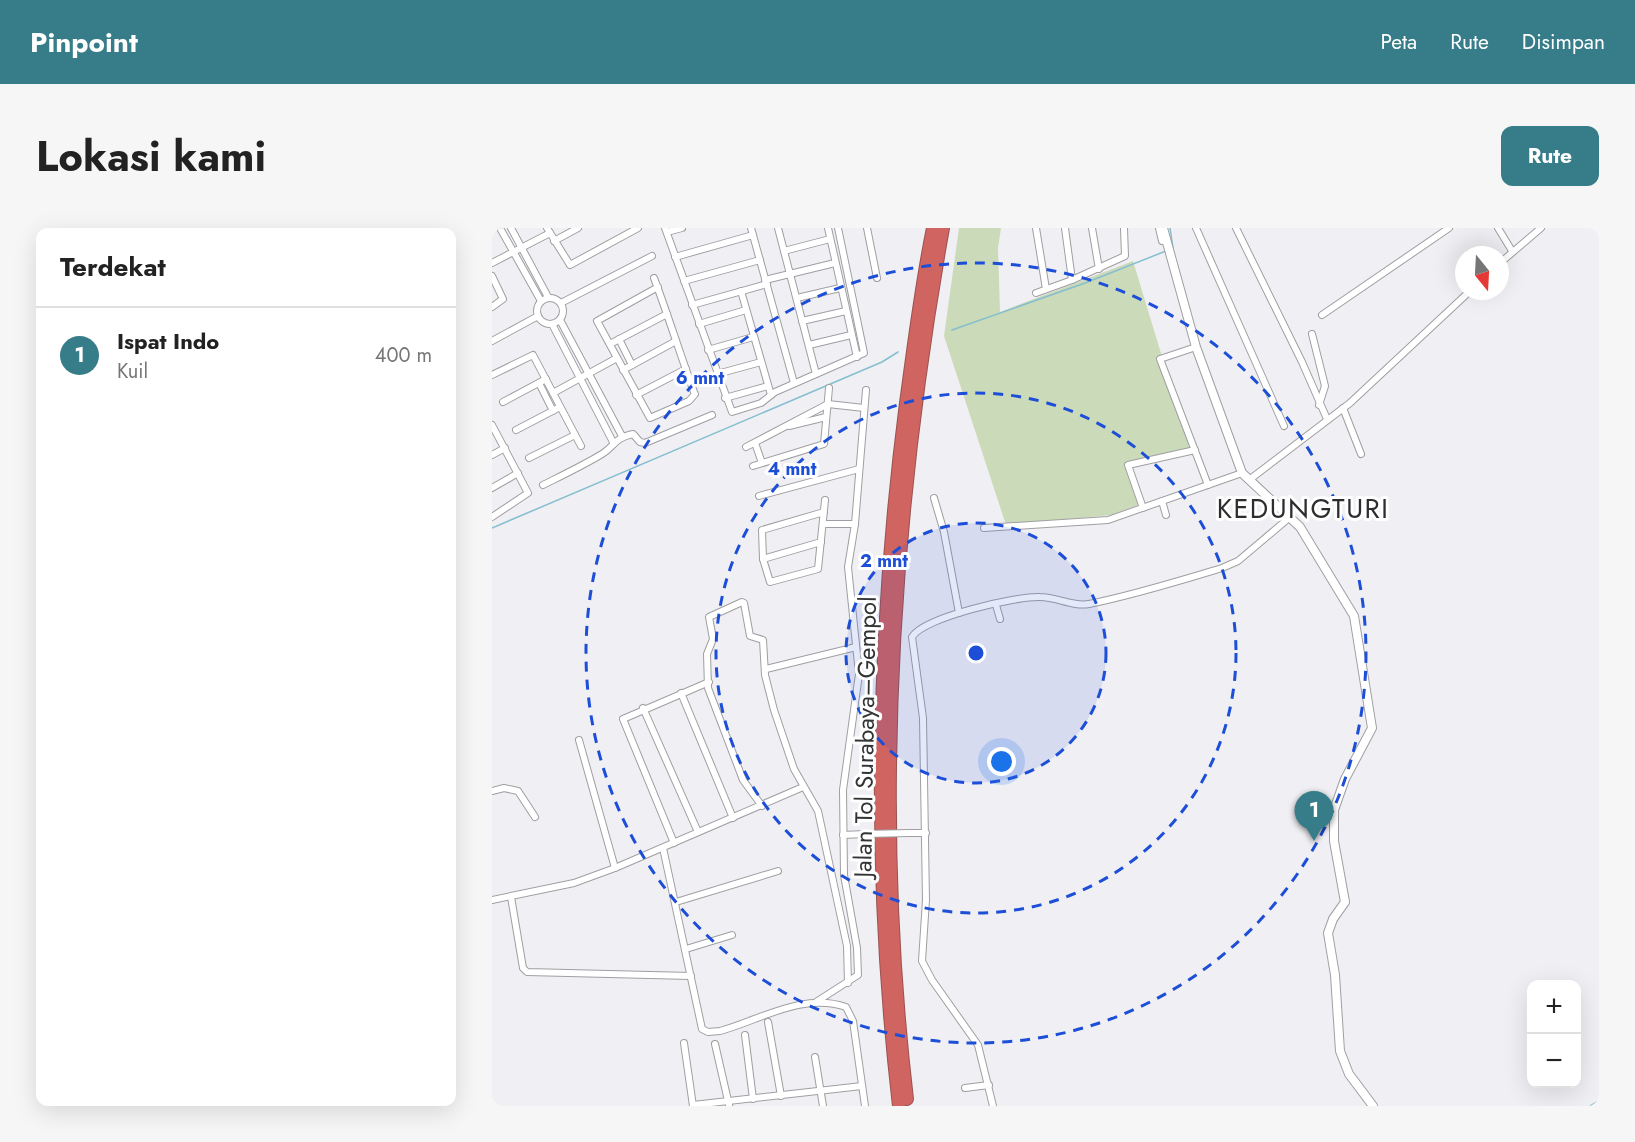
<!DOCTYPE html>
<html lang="id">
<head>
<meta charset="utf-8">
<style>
  body { margin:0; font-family:Jost,sans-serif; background:#f6f6f6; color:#222 }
  .controls { position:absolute; right:18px; bottom:18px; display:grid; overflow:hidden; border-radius:12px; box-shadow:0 6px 24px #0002 }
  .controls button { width:54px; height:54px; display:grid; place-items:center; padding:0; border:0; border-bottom:2px solid #e0e0e0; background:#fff; color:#222; font:30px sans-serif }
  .compass { position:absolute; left:963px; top:18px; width:54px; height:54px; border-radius:50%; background:#fff; box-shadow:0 6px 24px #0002; rotate:162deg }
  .you { position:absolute; left:510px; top:534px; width:21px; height:21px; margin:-15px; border:4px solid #fff; border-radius:50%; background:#1a73e8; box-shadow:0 0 0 9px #1a73e833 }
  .badge { display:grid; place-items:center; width:39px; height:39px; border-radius:50%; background:#367c89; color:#fff; font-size:20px; font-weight:700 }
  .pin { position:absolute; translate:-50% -50px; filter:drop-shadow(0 2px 3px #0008) }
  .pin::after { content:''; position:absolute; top:32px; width:21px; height:18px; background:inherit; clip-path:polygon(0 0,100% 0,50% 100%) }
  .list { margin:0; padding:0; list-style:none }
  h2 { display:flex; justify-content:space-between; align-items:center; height:78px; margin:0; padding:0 24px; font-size:26px }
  h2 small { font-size:20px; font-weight:400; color:#767676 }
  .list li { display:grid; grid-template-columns:39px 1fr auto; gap:18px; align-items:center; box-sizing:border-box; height:96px; padding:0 24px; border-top:2px solid #e0e0e0 }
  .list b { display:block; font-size:22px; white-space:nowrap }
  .list p { margin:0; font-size:20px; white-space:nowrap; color:#767676 }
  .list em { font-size:20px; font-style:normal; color:#767676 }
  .map { position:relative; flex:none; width:1107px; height:878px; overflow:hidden; border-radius:12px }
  header { display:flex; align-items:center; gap:36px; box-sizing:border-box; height:84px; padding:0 30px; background:#367c89; color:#fff }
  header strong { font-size:28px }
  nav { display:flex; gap:33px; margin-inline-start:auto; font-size:21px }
  .intro { display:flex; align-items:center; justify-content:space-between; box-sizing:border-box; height:144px; padding:0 36px }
  h1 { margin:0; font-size:42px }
  .button { padding:15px 27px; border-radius:12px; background:#367c89; color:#fff; font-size:21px; font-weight:700 }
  main { display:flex; gap:36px; padding:0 36px }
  aside { flex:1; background:#fff; border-radius:12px; box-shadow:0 6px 24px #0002 }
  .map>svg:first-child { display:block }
  .green { fill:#cbdab8 }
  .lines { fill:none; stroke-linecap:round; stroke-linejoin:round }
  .stream { stroke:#84becf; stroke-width:1.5 }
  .minor-casing { stroke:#9f9fa3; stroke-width:8 }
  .tertiary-casing { stroke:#9f9fa3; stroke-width:10 }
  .motorway-casing { stroke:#995351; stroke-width:14 }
  .minor { stroke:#fff; stroke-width:6 }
  .tertiary { stroke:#fff; stroke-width:8 }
  .motorway { stroke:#d06460; stroke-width:12 }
  .minor-bridge-casing { stroke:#9f9fa3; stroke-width:8; stroke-linecap:butt }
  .minor-bridge { stroke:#fff; stroke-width:6 }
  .ring { fill:none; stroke:#1d4ed8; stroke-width:3; stroke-dasharray:10 8 }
  .labels { text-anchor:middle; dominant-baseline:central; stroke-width:6; stroke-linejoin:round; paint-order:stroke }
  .street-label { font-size:24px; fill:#323334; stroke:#fefefe }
  .quarter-label { font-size:27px; letter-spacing:1.5px; fill:#2d2d30; stroke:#fefefe }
  .centre { fill:#1d4ed8; stroke:#fefefe; stroke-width:3 }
  .ring-label { font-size:18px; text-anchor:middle; font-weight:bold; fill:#1d4ed8; stroke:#fefefe; stroke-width:6; stroke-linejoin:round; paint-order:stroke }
</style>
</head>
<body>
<header>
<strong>Pinpoint</strong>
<nav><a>Peta</a><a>Rute</a><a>Disimpan</a></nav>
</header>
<div class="intro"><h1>Lokasi kami</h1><a class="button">Rute</a></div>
<main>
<aside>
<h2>Terdekat<small></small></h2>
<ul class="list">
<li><span class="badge">1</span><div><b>Ispat Indo</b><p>Kuil</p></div><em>400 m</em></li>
</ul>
</aside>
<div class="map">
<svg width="1107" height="878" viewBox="0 0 1107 878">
  <rect width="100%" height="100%" fill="#f0f0f4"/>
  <polygon class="green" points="467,0 509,0 506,20 508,84 641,33 698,221 633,236 646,277 619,287 514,297 452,108"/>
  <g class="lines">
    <g class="stream">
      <polyline points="678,0 681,20"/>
      <polyline points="460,102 593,55 674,23"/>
      <polyline points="0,300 390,134 406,124"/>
      <polyline points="1098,878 1107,873"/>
    </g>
    <g class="minor-casing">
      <g id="minor">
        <polyline points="8,0 49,73"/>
        <polyline points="19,0 56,69"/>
        <polyline points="55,0 78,37 146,0"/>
        <polyline points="173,0 240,184 269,175 283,164 372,125 346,0"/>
        <polyline points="259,0 302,155"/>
        <polyline points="286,0 324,146"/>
        <polyline points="336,0 365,129"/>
        <polyline points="375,0 385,50"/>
        <polyline points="544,0 554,61"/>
        <polyline points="573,0 580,52"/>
        <polyline points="600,0 607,41"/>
        <polyline points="667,0 670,13 674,13"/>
        <polyline points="704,0 792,198"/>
        <polyline points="744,0 810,134 835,191"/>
        <polyline points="1006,0 1020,23"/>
        <polyline points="175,4 190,0"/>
        <polyline points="62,13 86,0"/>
        <polyline points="292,23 338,11"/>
        <polyline points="183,29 261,7"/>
        <polyline points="0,35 58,5"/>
        <polyline points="1008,35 1049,0"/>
        <polyline points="0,48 11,71 0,79"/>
        <path d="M162 50C176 87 188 126 202 164L203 166 197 173 158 190 105 93 166 59"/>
        <polyline points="273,52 343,35"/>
        <polyline points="192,53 268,32"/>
        <polyline points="249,63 279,167"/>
        <polyline points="544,65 580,52 633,28 632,0"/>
        <circle cx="58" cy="83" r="13"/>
        <polyline points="305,70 348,60"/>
        <polyline points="69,75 160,28"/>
        <polyline points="200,77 275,56"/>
        <polyline points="830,87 957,0"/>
        <polyline points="68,92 130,208"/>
        <polyline points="310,93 354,83"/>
        <polyline points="60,96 121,214"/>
        <polyline points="207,96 254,82"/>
        <polyline points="820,106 833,158 827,177"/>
        <polyline points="127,111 140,137"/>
        <polyline points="0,113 46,88"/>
        <polyline points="118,116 175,86"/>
        <polyline points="317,117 359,107"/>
        <polyline points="704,119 668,131 716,257"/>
        <polyline points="216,122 261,109"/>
        <polyline points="131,142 184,113"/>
        <polyline points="225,146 269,134"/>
        <polyline points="0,147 41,127 89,218"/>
        <polyline points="47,155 61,183"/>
        <polyline points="61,165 125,130"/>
        <polyline points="144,167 194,141"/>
        <polyline points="233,170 276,158"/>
        <polyline points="11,174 54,151"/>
        <polyline points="851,180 869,226"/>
        <polyline points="0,197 36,265 0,289"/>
        <polyline points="297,198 334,189"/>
        <polyline points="24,202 68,179"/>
        <polyline points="263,215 270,235"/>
        <polyline points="254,219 336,176 372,180"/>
        <polyline points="0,227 13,220"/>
        <polyline points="37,230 83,207"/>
        <polyline points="261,238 332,216 337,160"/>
        <polyline points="757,252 858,175 978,63"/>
        <path d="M51 257C71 247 92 237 110 226 123 218 122 210 141 206L148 214 153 215 220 187"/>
        <polyline points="0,260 26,245"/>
        <polyline points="267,268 367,241"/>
        <polyline points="442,270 452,304 467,385"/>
        <polyline points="670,273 674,287"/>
        <polyline points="651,280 636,237 703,222"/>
        <polyline points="332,284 270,302 271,331 278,354 326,341 333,272"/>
        <polyline points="331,296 363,296"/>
        <polyline points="492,300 616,292 750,245"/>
        <polyline points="271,331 329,314"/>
        <polyline points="504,377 508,391"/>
        <polyline points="274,441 364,419"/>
        <polyline points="189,465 241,590"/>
        <polyline points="151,480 206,604"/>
        <polyline points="87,512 123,640"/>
        <polyline points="0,563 12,560 26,563 43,589"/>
        <polyline points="270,578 251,552 216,460 215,426 221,411 217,389 250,374 252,375 258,408 271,412 273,447 282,482 302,541 326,583 355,718 356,755"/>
        <polyline points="417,605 434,605"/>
        <polyline points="351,607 373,606"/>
        <polyline points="182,615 131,491 217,454"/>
        <path d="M171 620 210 801 216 804 228 803C268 792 311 764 354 779L361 793 373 878"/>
        <polyline points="19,669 31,740 35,744 199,748"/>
        <polyline points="0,672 82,655 123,640 311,559"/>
        <polyline points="184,674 286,643"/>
        <polyline points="194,721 240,707"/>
        <polyline points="324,774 366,747 365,720 352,647 351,562 367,446 356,339 363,296 374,162"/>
        <polyline points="276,794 289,868"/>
        <polyline points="253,807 261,871"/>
        <polyline points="192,815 201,878"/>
        <polyline points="223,816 237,877"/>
        <polyline points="323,829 331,878"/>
        <polyline points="473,860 497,857"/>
        <polyline points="201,877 370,858"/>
        <path d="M501 878 486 817 440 752 430 733 434 672 431 490 420 409C432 389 525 368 548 369 565 369 581 379 597 376 642 367 687 353 730 340L746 333 797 290"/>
      </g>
    </g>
    <g class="tertiary-casing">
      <polyline id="tertiary" points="671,0 704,119 750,245 808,299 862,388 880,500 853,551 842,582 842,613 853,674 841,691 836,705 843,747 848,823 857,846 881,878"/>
    </g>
    <g class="motorway-casing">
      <g id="motorway">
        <path d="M415 871C381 582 400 286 451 0"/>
        <path d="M407 878C380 645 384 408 414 175 422 117 429 58 441 0"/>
      </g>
    </g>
    <use href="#minor" class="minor"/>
    <use href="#tertiary" class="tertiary"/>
    <use href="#motorway" class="motorway"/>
    <g class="minor-bridge-casing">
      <polyline id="minor-bridge" points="373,606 417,605"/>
    </g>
    <use href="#minor-bridge" class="minor-bridge"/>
  </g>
  <circle cx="484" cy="425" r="130" fill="#1d4ed8" fill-opacity=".12"/>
  <g class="ring">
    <circle cx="484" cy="425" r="130"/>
    <circle cx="484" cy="425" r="260"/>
    <circle cx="484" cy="425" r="390"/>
  </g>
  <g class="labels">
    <g class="street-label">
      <text transform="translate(373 509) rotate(-89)">Jalan Tol Surabaya–Gempol</text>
    </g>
    <g class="quarter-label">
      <text x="811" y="280">KEDUNGTURI</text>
    </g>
  </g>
  <circle cx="484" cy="425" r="9" class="centre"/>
  <g class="ring-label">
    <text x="208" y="156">6 mnt</text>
    <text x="300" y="247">4 mnt</text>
    <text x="392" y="339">2 mnt</text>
  </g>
</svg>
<div class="controls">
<button>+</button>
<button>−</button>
</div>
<svg class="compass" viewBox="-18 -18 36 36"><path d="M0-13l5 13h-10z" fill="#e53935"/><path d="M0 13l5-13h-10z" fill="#767676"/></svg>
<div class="you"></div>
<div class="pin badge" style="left:822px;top:613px">1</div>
</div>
</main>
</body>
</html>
